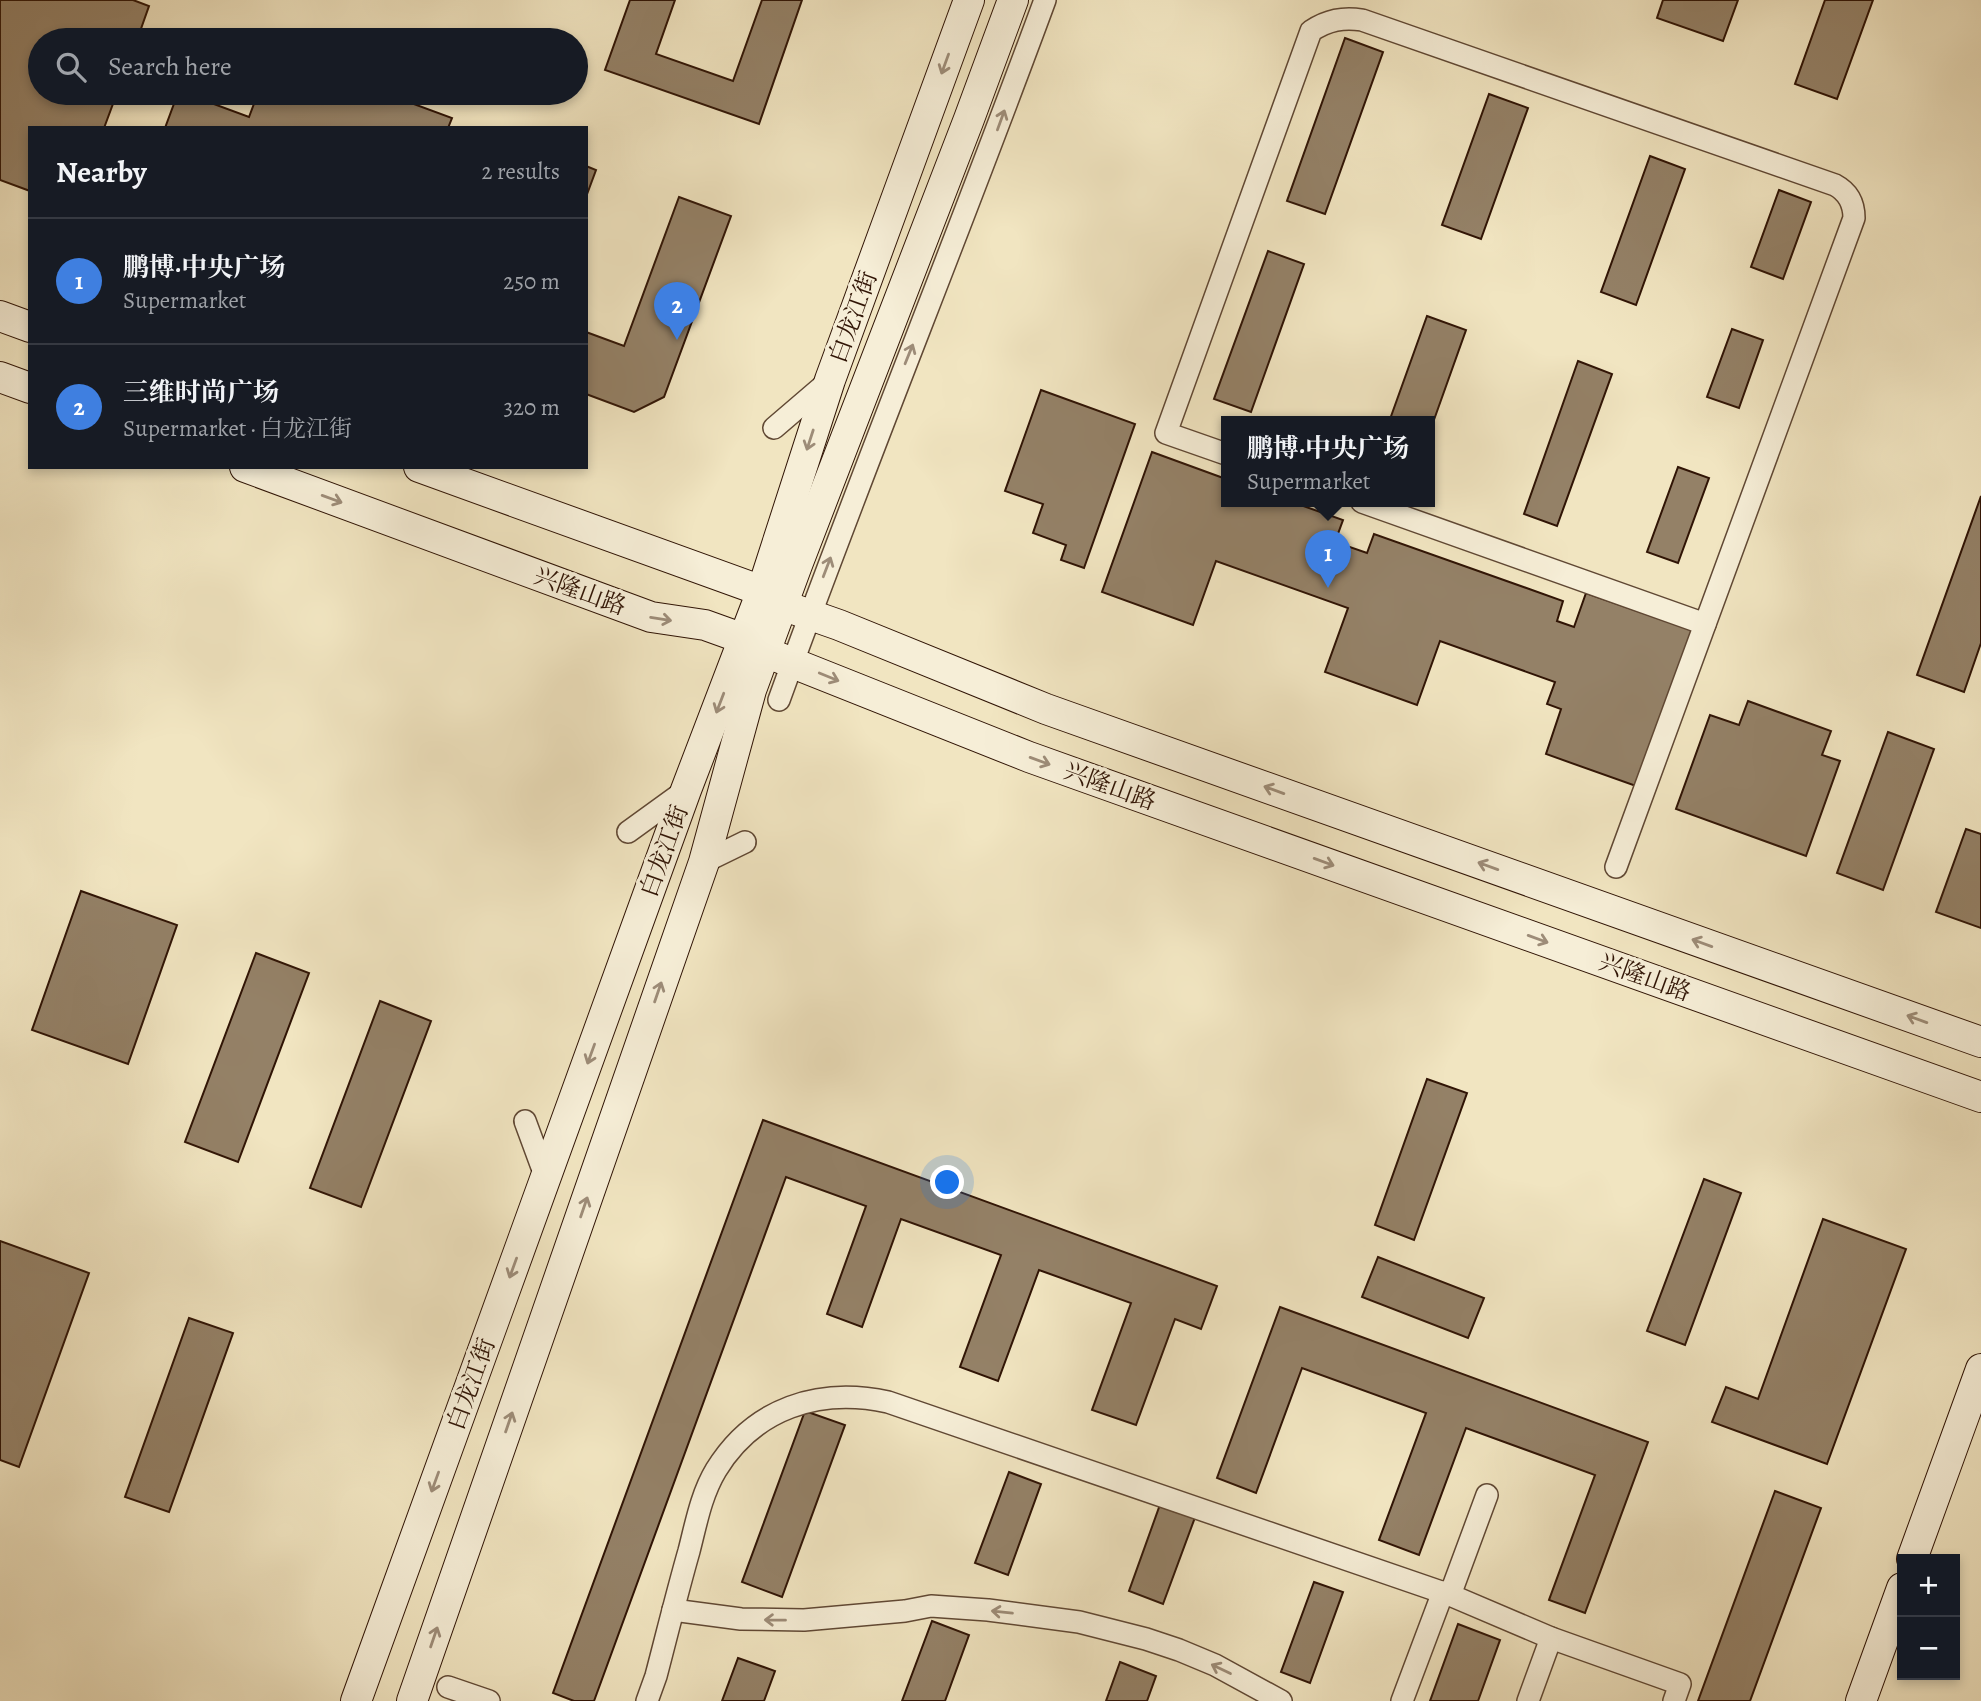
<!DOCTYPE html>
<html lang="en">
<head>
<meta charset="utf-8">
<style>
  body { margin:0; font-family:Alegreya,"Noto Serif SC",serif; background:#20242c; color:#f1f3f6 }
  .controls { position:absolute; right:21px; bottom:21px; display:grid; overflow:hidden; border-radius:0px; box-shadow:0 4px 10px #0003 }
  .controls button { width:63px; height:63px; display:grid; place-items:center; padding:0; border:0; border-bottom:2px solid #363941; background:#171b24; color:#f1f3f6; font:35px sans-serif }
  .you { position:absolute; left:948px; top:1183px; width:24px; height:24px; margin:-18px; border:5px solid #fff; border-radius:50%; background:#1a73e8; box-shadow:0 0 0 10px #1a73e833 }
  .badge { display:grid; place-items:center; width:46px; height:46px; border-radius:50%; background:#7c3aed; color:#fff; font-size:23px; font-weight:700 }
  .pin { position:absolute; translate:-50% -58px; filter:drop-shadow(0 2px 4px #0008) }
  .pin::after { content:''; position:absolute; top:37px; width:24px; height:21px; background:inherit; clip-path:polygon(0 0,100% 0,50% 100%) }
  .popup { position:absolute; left:1221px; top:416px; width:214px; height:91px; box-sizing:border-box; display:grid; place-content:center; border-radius:0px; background:#171b24; filter:drop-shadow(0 2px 5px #0005); font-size:23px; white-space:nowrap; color:#9ea1a6 }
  .popup b { font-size:26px; color:#f1f3f6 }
  .popup::after { content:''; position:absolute; left:50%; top:100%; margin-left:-14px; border:14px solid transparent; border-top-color:#171b24 }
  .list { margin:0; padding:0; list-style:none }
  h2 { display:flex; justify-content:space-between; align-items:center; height:91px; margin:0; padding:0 28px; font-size:30px }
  h2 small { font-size:23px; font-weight:400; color:#9ea1a6 }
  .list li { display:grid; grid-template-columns:46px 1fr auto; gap:21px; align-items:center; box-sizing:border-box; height:126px; padding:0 28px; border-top:2px solid #363941 }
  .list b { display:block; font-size:26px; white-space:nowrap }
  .list p { margin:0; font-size:23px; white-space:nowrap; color:#9ea1a6 }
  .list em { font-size:23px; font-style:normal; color:#9ea1a6 }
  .icon { flex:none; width:38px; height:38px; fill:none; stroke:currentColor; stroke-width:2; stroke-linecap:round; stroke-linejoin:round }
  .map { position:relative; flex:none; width:1981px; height:1701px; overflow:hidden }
  .search { position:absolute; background:#171b24; box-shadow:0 4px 10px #0003; left:28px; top:28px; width:560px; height:77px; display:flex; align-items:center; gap:18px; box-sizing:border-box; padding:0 24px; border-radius:38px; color:#9ea1a6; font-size:26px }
  .panel { position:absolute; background:#171b24; box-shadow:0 4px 10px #0003; left:28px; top:126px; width:560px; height:343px; border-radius:0px }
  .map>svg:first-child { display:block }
  .building { fill:#948167; stroke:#301405; stroke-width:2 }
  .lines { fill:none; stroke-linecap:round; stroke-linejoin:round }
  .street-casing { stroke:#604834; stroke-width:24 }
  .secondary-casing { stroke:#301405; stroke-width:32 }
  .street { stroke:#f6eed7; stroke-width:21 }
  .secondary { stroke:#f6eed7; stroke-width:30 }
  .oneway { stroke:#9d8c78 }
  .labels { text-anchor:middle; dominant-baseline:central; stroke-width:7; stroke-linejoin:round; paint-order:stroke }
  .street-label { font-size:24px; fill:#301405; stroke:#f6eed7 }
</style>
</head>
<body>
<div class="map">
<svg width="1981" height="1701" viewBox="0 0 1981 1701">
  <rect width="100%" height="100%" fill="#f1e5c1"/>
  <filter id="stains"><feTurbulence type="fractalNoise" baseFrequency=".00286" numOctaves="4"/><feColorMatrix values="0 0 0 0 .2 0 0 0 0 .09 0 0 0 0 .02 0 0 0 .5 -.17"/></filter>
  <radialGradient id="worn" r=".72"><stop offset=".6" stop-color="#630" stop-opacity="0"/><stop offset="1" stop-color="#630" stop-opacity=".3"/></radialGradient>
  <g class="building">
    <polygon points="0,0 133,0 149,6 137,40 40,40 40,93 117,93 104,128 30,128 30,191 0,180"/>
    <polygon points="630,0 675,0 656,54 733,81 762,0 802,0 759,124 605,70"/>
    <polygon points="1663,0 1738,0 1723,41 1657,18"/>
    <polygon points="1825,0 1873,0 1837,99 1795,84"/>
    <polygon points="1345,38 1383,52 1325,214 1287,201"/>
    <polygon points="178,93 184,93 249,117 258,93 384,93 452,118 448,128 165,128"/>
    <polygon points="1489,94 1528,108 1481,239 1442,225"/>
    <polygon points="1650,156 1685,169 1636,305 1601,292"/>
    <polygon points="586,166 596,170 586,197"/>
    <polygon points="1779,190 1811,202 1783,279 1751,267"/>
    <polygon points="679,197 731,216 664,397 634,412 586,394 586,332 624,346"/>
    <polygon points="1268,251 1304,264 1251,412 1214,399"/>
    <polygon points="1427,316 1466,330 1430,431 1430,422 1389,422"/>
    <polygon points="1732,329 1763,340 1739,408 1707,397"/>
    <polygon points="1578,361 1612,374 1557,526 1524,514"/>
    <polygon points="1041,390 1135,424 1084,568 1061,560 1066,545 1033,533 1043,504 1005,491"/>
    <polygon points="1152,452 1226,479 1226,502 1292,502 1343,520 1335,542 1367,553 1374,534 1563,601 1557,621 1574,627 1586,593 1692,630 1636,786 1546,754 1561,709 1547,704 1555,682 1440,641 1417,705 1325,672 1348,608 1216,561 1193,625 1102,592"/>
    <polygon points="1678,467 1709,478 1678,563 1647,552"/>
    <polygon points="1981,496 1981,643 1964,692 1917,675"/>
    <polygon points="1748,701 1831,731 1822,755 1840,761 1806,856 1676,809 1710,715 1739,725"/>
    <polygon points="1888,732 1934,749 1883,890 1837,873"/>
    <polygon points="1966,829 1981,834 1981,928 1936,912"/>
    <polygon points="81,891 177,925 128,1064 32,1030"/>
    <polygon points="256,953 309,973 238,1162 185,1142"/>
    <polygon points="380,1001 431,1021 361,1207 310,1188"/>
    <polygon points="1427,1079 1467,1093 1414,1240 1375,1225"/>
    <polygon points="763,1120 1217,1286 1201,1329 1175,1319 1136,1425 1092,1410 1131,1303 1039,1270 998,1381 960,1367 1001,1255 901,1219 862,1327 827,1314 866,1206 786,1177 594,1701 574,1701 553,1693"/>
    <polygon points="1704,1179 1741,1193 1685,1345 1647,1331"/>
    <polygon points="1823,1219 1906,1249 1827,1464 1712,1422 1726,1387 1758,1399"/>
    <polygon points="0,1241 89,1273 19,1467 0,1460"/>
    <polygon points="1378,1257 1484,1298 1468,1338 1362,1297"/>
    <polygon points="1280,1307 1648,1442 1585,1613 1549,1600 1595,1475 1466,1428 1419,1555 1379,1540 1426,1413 1302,1368 1256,1493 1217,1478"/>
    <polygon points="189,1318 233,1333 169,1512 125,1497"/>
    <polygon points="805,1411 845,1425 782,1597 742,1582"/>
    <polygon points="1009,1472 1041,1484 1008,1575 975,1563"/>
    <polygon points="1775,1491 1821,1508 1750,1701 1698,1701"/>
    <polygon points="1162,1499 1197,1512 1163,1604 1129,1591"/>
    <polygon points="1314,1582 1343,1592 1310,1683 1281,1672"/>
    <polygon points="932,1621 969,1635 945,1701 902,1701"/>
    <polygon points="1458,1624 1500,1640 1478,1701 1430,1701"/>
    <polygon points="738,1658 775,1671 764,1701 722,1701"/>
    <polygon points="1120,1662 1156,1676 1147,1701 1106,1701"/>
  </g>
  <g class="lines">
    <g class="street-casing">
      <g id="street">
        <polyline points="774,428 830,380"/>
        <path d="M1226 454 1166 433 1311 31C1328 20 1343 17 1362 20L1835 185C1848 192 1854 203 1854 218L1616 867"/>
        <polyline points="1362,502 1705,624"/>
        <path d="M779 700C864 465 959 234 1045 0"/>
        <polyline points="628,832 686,790"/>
        <polyline points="704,862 745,842"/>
        <polyline points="525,1121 546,1178"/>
        <polyline points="1450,1595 1487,1495"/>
        <polyline points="673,1610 741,1619 804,1620 905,1611 931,1606 988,1610 1079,1622 1146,1639 1179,1650 1215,1665 1281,1701"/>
        <polyline points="448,1687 489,1701"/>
        <path d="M647 1701 656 1676C667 1634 677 1593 689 1551 696 1524 701 1495 716 1470 754 1408 819 1387 888 1402L1450 1595 1551 1638 1680 1684 1674 1701"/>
        <polyline points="1402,1701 1443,1592"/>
        <polyline points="1528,1701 1551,1638"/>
      </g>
    </g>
    <g class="secondary-casing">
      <g id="secondary">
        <polyline points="0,316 30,327"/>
        <polyline points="0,377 30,388"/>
        <polyline points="245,467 651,617 705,625 744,639 765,652 1029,757 1981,1097"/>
        <polyline points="419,467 762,591 782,605 839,625 1046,709 1981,1042"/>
        <polyline points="1912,1559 1981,1369"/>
        <polyline points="356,1701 686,790 762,591 830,380 969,0"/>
        <polyline points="412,1701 704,862 751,690 797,565 969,119 1013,0"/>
        <polyline points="1861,1701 1902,1588"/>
      </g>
    </g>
    <use href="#street" class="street"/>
    <use href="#secondary" class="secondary"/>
  </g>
  <defs><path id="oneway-shaft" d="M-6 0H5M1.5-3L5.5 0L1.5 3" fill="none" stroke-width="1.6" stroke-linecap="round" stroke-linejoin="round" transform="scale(1.75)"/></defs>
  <g class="oneway">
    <use href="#oneway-shaft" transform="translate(945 64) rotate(110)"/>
    <use href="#oneway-shaft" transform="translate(1001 120) rotate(-70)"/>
    <use href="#oneway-shaft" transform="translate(909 354) rotate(-68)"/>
    <use href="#oneway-shaft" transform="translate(810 440) rotate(108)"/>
    <use href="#oneway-shaft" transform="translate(332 499) rotate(20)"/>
    <use href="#oneway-shaft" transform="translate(827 567) rotate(-69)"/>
    <use href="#oneway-shaft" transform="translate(661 619) rotate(9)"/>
    <use href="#oneway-shaft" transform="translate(829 677) rotate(22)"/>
    <use href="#oneway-shaft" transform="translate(720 703) rotate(111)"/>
    <use href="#oneway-shaft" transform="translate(1040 761) rotate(20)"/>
    <use href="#oneway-shaft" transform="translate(1274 790) rotate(-160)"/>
    <use href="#oneway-shaft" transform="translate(1324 862) rotate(20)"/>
    <use href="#oneway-shaft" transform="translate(1488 866) rotate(-160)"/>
    <use href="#oneway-shaft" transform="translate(1538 939) rotate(20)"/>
    <use href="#oneway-shaft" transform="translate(1702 943) rotate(-160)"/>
    <use href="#oneway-shaft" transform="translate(658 992) rotate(-71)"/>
    <use href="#oneway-shaft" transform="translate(1917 1019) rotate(-160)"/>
    <use href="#oneway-shaft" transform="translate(591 1054) rotate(110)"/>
    <use href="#oneway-shaft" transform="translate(584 1207) rotate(-71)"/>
    <use href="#oneway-shaft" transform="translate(513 1268) rotate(110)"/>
    <use href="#oneway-shaft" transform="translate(509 1422) rotate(-71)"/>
    <use href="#oneway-shaft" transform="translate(435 1482) rotate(110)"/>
    <use href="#oneway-shaft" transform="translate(1002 1612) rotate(-174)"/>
    <use href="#oneway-shaft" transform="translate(775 1620) rotate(-179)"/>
    <use href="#oneway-shaft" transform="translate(434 1637) rotate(-71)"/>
    <use href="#oneway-shaft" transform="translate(1221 1669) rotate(-154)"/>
  </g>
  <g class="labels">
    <g class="street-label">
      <text transform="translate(853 317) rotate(-70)">白龙江街</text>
      <text transform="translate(580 591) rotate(20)">兴隆山路</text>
      <text transform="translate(1110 786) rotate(20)">兴隆山路</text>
      <text transform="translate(664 851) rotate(-70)">白龙江街</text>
      <text transform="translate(1645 977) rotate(20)">兴隆山路</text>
      <text transform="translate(471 1384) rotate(-70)">白龙江街</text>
    </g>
  </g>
  <rect width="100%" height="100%" filter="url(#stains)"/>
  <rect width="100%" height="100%" fill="url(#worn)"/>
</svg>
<div class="controls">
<button>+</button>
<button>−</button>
</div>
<div class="you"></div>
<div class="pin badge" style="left:1328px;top:588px;background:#3f7fe0">1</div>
<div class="popup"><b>鹏博·中央广场</b>Supermarket</div>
<div class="pin badge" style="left:677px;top:340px;background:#3f7fe0">2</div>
<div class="search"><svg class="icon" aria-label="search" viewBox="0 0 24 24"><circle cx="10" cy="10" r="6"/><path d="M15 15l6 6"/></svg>Search here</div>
<section class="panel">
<h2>Nearby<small>2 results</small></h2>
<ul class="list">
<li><span class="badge" style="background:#3f7fe0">1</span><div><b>鹏博·中央广场</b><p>Supermarket</p></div><em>250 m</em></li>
<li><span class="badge" style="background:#3f7fe0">2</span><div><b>三维时尚广场</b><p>Supermarket · 白龙江街</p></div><em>320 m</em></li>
</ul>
</section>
</div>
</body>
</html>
